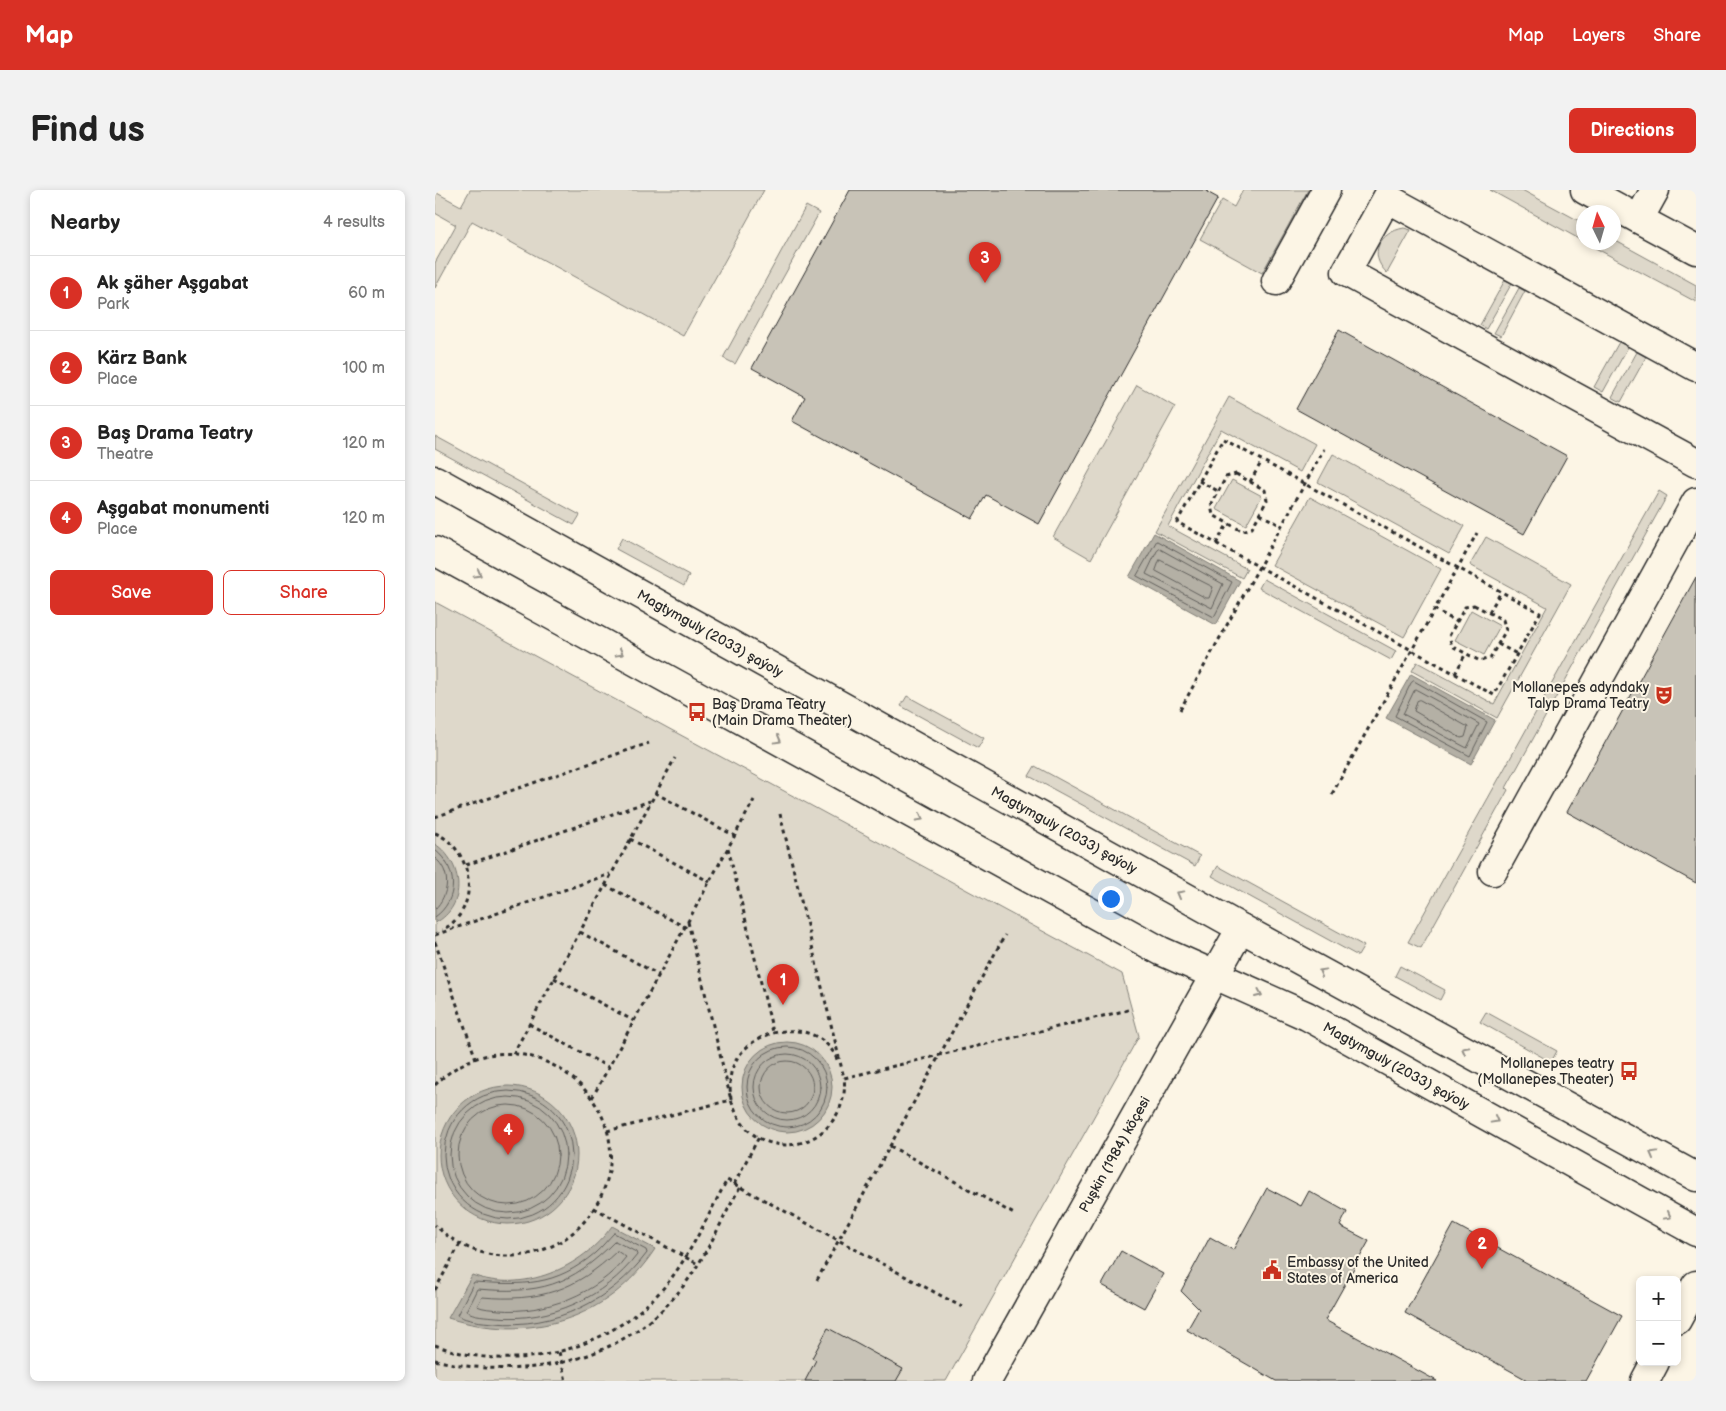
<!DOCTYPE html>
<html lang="en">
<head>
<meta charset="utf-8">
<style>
  body { margin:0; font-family:"Balsamiq Sans",sans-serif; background:#f2f2f2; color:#222 }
  .controls { position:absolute; right:15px; bottom:15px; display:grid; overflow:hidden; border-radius:8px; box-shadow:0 2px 8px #0003 }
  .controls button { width:45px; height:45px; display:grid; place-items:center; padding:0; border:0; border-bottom:1px solid #e0e0e0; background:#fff; color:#222; font:25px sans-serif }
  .compass { position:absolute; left:1141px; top:15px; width:45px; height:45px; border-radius:50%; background:#fff; box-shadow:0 2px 8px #0003; rotate:355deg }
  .you { position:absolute; left:675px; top:708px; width:18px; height:18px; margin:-12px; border:4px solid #fff; border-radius:50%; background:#1a73e8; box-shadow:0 0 0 8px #1a73e833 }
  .badge { display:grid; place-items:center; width:32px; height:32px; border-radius:50%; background:#d93025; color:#fff; font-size:16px; font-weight:700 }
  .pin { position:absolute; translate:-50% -41px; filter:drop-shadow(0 1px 2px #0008) }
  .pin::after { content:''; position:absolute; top:26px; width:18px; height:15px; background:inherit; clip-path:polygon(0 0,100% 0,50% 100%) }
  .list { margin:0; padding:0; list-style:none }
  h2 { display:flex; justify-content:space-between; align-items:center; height:65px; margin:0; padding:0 20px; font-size:21px }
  h2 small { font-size:16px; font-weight:400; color:#767676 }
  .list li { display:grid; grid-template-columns:32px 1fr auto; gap:15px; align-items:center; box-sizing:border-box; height:75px; padding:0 20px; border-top:1px solid #e0e0e0 }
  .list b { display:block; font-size:19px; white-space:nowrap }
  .list p { margin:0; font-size:16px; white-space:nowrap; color:#767676 }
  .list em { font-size:16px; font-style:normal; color:#767676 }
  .actions { display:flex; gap:10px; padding:15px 20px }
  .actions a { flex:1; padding:11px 0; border:1px solid #d93025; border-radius:8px; text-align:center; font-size:18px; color:#d93025 }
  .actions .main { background:#d93025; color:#fff }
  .map { position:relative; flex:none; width:1261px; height:1191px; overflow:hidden; border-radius:8px }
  header { display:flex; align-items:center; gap:30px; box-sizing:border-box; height:70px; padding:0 25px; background:#d93025; color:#fff }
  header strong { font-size:24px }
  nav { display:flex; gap:28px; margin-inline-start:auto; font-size:18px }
  .intro { display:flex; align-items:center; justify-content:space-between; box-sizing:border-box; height:120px; padding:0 30px }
  h1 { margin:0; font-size:35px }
  .button { padding:12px 22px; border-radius:8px; background:#d93025; color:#fff; font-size:18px; font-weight:700 }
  main { display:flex; gap:30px; padding:0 30px }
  aside { flex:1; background:#fff; border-radius:8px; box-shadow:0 2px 8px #0003 }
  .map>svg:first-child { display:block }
  .green { fill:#ded8ca; stroke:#84827a }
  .water { fill:#b4b0a5; stroke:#7d7b74 }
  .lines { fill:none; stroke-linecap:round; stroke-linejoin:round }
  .shore { stroke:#62605c; stroke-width:1 }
  .building { fill:#c8c3b7; stroke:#2b2b2b }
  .minor-casing { stroke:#2b2b2b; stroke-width:31 }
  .major-casing { stroke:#2b2b2b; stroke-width:31 }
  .path { stroke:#2b2b2b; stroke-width:3; stroke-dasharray:4 4; stroke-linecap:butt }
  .minor { stroke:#fcf5e5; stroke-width:28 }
  .major { stroke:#fcf5e5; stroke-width:28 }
  .oneway { stroke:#949088 }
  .labels { text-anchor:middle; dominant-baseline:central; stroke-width:4; stroke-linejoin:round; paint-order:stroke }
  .street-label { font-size:14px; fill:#2b2b2b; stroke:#fcf5e5 }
  .poi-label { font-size:14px; fill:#2b2b2b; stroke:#fcf5e5; text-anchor:end }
</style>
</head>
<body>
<header>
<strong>Map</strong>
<nav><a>Map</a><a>Layers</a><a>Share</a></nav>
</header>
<div class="intro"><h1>Find us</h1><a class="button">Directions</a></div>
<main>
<aside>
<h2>Nearby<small>4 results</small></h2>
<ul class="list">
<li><span class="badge">1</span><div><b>Ak şäher Aşgabat</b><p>Park</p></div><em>60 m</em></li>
<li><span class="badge">2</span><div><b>Kärz Bank</b><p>Place</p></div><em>100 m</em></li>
<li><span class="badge">3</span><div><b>Baş Drama Teatry</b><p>Theatre</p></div><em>120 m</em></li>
<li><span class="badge">4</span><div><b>Aşgabat monumenti</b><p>Place</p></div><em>120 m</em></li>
</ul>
<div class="actions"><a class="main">Save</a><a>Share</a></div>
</aside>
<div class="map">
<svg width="1261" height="1191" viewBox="0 0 1261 1191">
  <rect width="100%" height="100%" fill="#fcf5e5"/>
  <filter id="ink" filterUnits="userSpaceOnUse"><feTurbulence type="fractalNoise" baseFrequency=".02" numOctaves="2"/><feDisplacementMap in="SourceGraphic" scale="10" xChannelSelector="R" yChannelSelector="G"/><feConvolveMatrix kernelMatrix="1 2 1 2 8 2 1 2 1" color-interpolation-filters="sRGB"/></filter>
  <g filter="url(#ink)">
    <g class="green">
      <polygon points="35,0 329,0 248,146 37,31 0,98 0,73 21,35 0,23 0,2 26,16"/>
      <polygon points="808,0 873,0 827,83 765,49 787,10 799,17"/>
      <polygon points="1055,0 1087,0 1148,33 1148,51"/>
      <polygon points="371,16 384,23 300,174 288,168"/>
      <path d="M969 38 976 40 952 83C932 64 945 42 969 38Z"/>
      <polygon points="1179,50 1261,95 1261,112 1151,53 1178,52"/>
      <polygon points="1070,90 1077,93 1051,139 1045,135"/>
      <polygon points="1084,98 1090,101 1066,146 1059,143"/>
      <polygon points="1184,152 1193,157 1168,202 1159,197"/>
      <polygon points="1202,162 1211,167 1186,212 1177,207"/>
      <polygon points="702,195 740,217 656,369 618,347"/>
      <polygon points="794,207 880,254 865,282 786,239 733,336 812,379 807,388 720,341"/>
      <polygon points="0,246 145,325 139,335 0,259"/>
      <polygon points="898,264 1030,336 1014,364 883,292"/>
      <polygon points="797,290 827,306 811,335 781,319"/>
      <polygon points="1224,301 1232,306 1071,598 1073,600 986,758 973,752"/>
      <polygon points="875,307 1006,379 969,447 837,375"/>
      <polygon points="1051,347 1136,394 1062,528 977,481 982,472 1059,514 1112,417 1035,375"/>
      <polygon points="187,348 254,385 249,396 181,359"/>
      <polygon points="829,389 961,461 956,470 824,398"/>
      <polygon points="0,412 687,784 704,846 511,1191 0,1191"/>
      <polygon points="1036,420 1065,436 1049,465 1020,450"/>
      <polygon points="472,506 549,548 543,558 466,516"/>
      <polygon points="600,576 765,666 760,676 594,586"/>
      <polygon points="783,676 929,756 923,766 777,686"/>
      <polygon points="965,776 1010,800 1005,810 960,786"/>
      <polygon points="1051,822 1122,861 1116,872 1045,832"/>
    </g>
    <g class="water">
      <polygon points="719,343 805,391 781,435 694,387"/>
      <polygon points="976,484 1060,530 1036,574 951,528"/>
      <path d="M0 654C28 672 33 716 0 733Z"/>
      <circle cx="352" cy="897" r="45"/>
      <circle cx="73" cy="965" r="69"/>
      <path d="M177 1036 220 1059C173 1131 93 1153 13 1128L37 1085C88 1104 147 1078 177 1036Z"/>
    </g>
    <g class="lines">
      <g class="shore">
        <polygon points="722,351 797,392 779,427 702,386"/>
        <polygon points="725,359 788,394 777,418 711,384 722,361"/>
        <polygon points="725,370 778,397 774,408 771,408 721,381"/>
        <polygon points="979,491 1052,532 1035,566 960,526 976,493"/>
        <polygon points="982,500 1044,534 1032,558 968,524 979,501"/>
        <polygon points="985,510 1033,537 1030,547 1026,548 979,521 982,511"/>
        <path d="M0 660C23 678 24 710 0 727"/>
        <path d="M0 668C17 682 14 705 0 719"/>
        <circle cx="352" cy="897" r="40"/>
        <circle cx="352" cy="897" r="33"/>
        <circle cx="352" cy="897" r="26"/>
        <circle cx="73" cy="965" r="64"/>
        <circle cx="73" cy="965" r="58"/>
        <circle cx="73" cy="965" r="50"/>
        <path d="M179 1043 211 1060 212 1063C176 1111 119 1139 59 1133 47 1132 32 1131 22 1125L39 1092C88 1095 120 1097 160 1063 167 1057 173 1049 179 1043Z"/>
        <path d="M180 1051 201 1062 202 1065C169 1108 115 1132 61 1127 51 1126 39 1126 31 1121L42 1099C104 1104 135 1097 180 1051Z"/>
        <path d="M182 1061 191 1067C163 1104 109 1124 64 1120 57 1119 48 1119 42 1116L47 1107C104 1112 140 1101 182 1061Z"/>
      </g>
    </g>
    <g class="building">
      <polygon points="415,0 773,0 772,2 783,8 604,334 551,305 537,329 357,231 370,207 317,178"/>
      <polygon points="904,140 1132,266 1089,344 861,219"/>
      <polygon points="1261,387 1261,693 1132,622"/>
      <polygon points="832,998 866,1016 874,1001 912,1022 905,1036 934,1051 890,1130 1002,1191 841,1191 752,1140 764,1119 746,1101 775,1047 798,1060"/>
      <polygon points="1019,1034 1187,1126 1151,1191 1094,1191 970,1123"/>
      <polygon points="686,1061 728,1084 709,1118 667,1095"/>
      <polygon points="393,1138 468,1179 461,1191 370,1191 381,1170 377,1168"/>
    </g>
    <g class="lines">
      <g class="minor-casing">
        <g id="minor">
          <polyline points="1150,0 1261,60"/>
          <polyline points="1204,29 1220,0"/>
          <polyline points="841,91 891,0"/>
          <polyline points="1261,177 952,8 911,82 1261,273"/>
          <polyline points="1058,681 1261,312"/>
          <polyline points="1242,1130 1261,1095"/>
          <path id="s1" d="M552 1191 806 738"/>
          <polyline points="1210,1191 1220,1172"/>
        </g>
      </g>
      <g class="major-casing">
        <g id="major">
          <path id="s2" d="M0 290 806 738 1261 987"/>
          <path id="s3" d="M0 361 726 761 872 826 1261 1042"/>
        </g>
      </g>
      <g class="path">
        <polygon points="788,249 1105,423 1059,505 742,332"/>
        <polygon points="801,284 830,300 832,310 817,338 807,341 778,325 776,316 791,287"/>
        <polyline points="764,291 783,301"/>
        <polyline points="815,292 827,271"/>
        <polyline points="825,324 847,336"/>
        <polyline points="781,354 793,333"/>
        <polygon points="1039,415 1068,430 1071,440 1055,468 1045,471 1017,456 1014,446 1030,417"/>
        <polyline points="999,419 1022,432"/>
        <polyline points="1054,422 1066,402"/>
        <polyline points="1063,454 1082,464"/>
        <polyline points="1020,484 1031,463"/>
        <polyline points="745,520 889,259"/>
        <polyline points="220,603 300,646"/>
        <polyline points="897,604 1042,343"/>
        <polyline points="345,624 409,888 693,820"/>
        <polyline points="0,627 214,553"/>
        <path d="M0 643C39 659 47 720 7 740"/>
        <polyline points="195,649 275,692"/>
        <polyline points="293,658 338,842"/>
        <polyline points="31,675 215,611"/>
        <polyline points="170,695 250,737"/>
        <path d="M253 732 296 910C300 921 304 931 313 940 354 977 416 940 409 887"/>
        <polyline points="145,742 224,785"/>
        <polyline points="0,745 175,684"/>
        <polyline points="0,752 41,869"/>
        <polyline points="119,788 199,831"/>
        <polyline points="94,834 173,877"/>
        <polyline points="78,864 240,568"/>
        <path d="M0 895C84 808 225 918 158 1020 143 1043 120 1058 94 1064 59 1071 25 1060 0 1035"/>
        <polyline points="157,908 319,610"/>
        <path d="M296 910C295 899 294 889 297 879 312 835 386 824 403 872"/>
        <polyline points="172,941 296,910"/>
        <polyline points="455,956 579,1024"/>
        <polyline points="299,994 324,947"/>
        <polyline points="159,1018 263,1074"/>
        <polyline points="382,1090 570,745"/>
        <polyline points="0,1100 25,1054"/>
        <path d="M0 1155C81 1186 175 1161 231 1095 256 1064 273 1025 292 990L527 1117"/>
        <polyline points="124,1162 131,1191"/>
        <path d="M0 1170C87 1191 181 1175 241 1105 268 1074 285 1033 305 997"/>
      </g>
      <use href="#minor" class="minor"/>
      <use href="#major" class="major"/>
    </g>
    <defs><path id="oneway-chevron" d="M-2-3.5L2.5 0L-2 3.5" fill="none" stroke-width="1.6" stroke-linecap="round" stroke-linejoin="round" transform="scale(1.25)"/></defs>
    <g class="oneway">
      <use href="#oneway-chevron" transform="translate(43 384) rotate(29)"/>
      <use href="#oneway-chevron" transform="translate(185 463) rotate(29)"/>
      <use href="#oneway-chevron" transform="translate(343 550) rotate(29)"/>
      <use href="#oneway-chevron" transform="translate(485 628) rotate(29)"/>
      <use href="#oneway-chevron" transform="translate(745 704) rotate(-151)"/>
      <use href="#oneway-chevron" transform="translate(887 782) rotate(-151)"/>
      <use href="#oneway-chevron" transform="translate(824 804) rotate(24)"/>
      <use href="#oneway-chevron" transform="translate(1030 860) rotate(-151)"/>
      <use href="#oneway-chevron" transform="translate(1060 930) rotate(29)"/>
      <use href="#oneway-chevron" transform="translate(1218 964) rotate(-151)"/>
      <use href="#oneway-chevron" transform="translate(1233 1026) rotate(29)"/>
    </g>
  </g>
  <defs>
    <g id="theatre-bare" transform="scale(1.5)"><path d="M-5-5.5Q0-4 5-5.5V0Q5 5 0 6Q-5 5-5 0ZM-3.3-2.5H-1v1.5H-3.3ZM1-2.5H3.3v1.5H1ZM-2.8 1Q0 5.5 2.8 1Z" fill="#c8321e" stroke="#fcf5e5" stroke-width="2.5" paint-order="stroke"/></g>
    <g id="bus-bare" transform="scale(1.5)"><path d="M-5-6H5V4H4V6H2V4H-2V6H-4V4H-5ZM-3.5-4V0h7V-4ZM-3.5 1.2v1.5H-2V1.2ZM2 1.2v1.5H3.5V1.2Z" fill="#c8321e" stroke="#fcf5e5" stroke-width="2.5" paint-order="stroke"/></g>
    <g id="civic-bare" transform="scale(1.5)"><path d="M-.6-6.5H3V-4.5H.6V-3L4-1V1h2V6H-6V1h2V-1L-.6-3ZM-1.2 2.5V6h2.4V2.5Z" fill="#c8321e" stroke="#fcf5e5" stroke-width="2.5" paint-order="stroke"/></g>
  </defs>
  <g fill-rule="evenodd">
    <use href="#theatre-bare" x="1229" y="505"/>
    <use href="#bus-bare" x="262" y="522"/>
    <use href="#bus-bare" x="1194" y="881"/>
    <use href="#civic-bare" x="837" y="1080"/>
  </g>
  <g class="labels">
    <g class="street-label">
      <text stroke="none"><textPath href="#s2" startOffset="315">Magtymguly (2033) şaýoly</textPath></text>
      <text stroke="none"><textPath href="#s2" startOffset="720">Magtymguly (2033) şaýoly</textPath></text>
      <text stroke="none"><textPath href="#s3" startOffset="1091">Magtymguly (2033) şaýoly</textPath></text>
      <text stroke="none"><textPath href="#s1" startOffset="260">Puşkin (1984) köçesi</textPath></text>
    </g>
    <g class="poi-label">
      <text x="1214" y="497">Mollanepes adyndaky<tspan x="1214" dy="16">Talyp Drama Teatry</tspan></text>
      <text x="277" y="514" text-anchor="start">Baş Drama Teatry<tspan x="277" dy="16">(Main Drama Theater)</tspan></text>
      <text x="1179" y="873">Mollanepes teatry<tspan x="1179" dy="16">(Mollanepes Theater)</tspan></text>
      <text x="852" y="1072" text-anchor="start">Embassy of the United<tspan x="852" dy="16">States of America</tspan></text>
    </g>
  </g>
</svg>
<div class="controls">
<button>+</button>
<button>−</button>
</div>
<svg class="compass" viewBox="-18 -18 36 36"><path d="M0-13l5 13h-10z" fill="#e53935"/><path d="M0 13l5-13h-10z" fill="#767676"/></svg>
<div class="you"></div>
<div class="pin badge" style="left:348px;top:815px">1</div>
<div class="pin badge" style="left:1047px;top:1079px">2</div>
<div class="pin badge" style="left:550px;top:93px">3</div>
<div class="pin badge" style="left:73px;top:965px">4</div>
</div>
</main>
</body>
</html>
